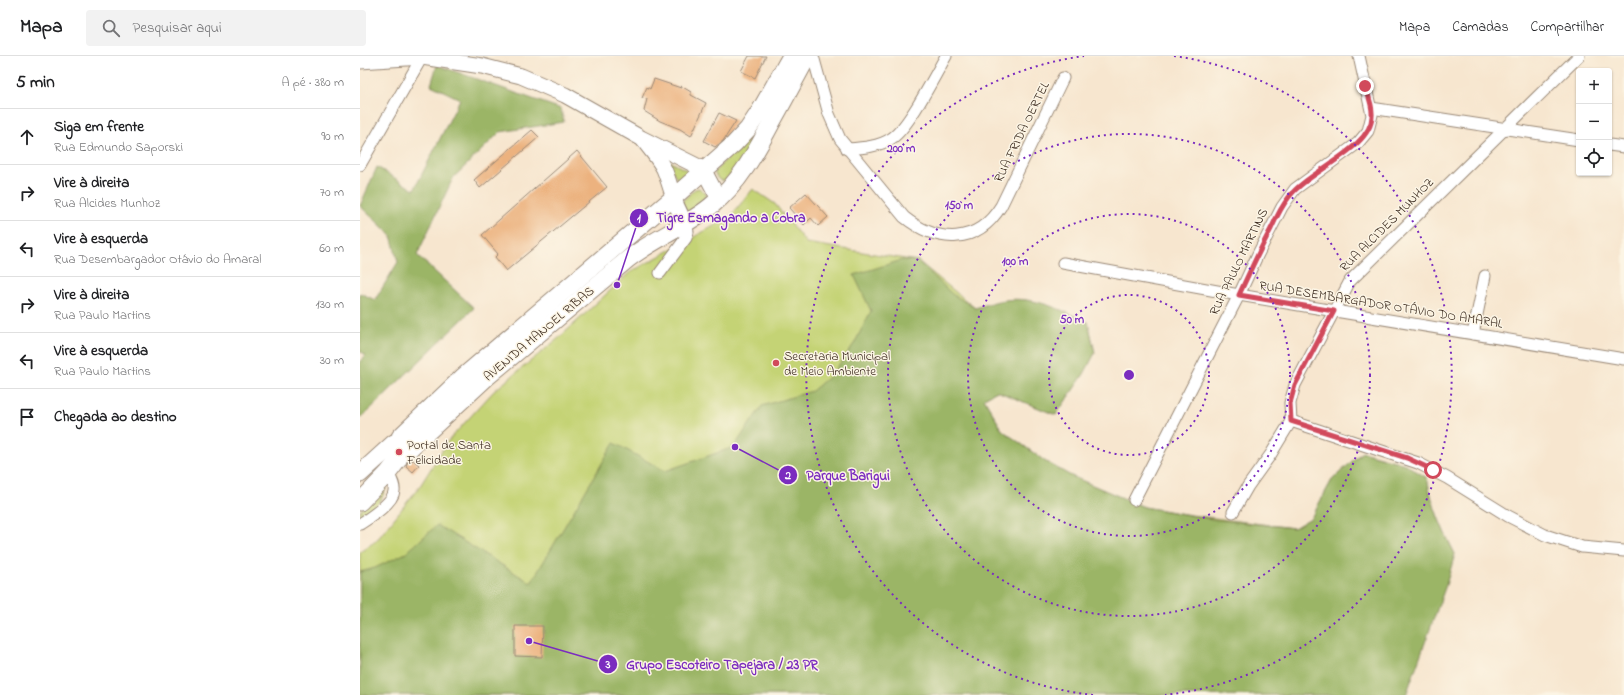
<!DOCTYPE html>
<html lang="pt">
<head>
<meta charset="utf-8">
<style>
  body { margin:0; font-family:"Indie Flower",sans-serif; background:#f2f2f2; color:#202124 }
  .controls { position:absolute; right:12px; top:12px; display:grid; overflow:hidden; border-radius:4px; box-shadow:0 1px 3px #0004 }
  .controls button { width:36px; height:36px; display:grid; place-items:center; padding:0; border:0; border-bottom:1px solid #e0e0e0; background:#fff; color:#202124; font:20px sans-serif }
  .stop { position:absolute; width:12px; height:12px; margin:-9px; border:3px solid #d1495b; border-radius:50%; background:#fff }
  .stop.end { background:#d1495b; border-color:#fff; box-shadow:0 1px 4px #0008 }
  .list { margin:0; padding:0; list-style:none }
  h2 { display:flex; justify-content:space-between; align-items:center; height:52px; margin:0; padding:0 16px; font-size:17px }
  h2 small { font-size:13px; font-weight:400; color:#757577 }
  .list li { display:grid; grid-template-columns:26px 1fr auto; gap:12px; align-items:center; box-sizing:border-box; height:56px; padding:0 16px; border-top:1px solid #e0e0e0 }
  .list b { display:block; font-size:15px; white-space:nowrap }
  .list p { margin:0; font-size:13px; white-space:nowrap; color:#757577 }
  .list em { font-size:13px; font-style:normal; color:#757577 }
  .icon { flex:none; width:22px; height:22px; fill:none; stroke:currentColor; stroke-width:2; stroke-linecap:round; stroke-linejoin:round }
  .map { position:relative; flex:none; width:1264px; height:639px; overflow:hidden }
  header { display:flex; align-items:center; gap:24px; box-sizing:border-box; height:56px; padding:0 20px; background:#fff; border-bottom:1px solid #e0e0e0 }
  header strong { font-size:19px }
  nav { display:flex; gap:22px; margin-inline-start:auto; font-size:14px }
  .search { width:280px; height:36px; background:#f2f2f2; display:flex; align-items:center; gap:10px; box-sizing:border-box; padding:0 14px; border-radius:4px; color:#757577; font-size:15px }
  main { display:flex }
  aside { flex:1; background:#fff }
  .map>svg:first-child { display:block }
  .green { fill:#c4d375; stroke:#807e4a }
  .forest { fill:#9bb566; stroke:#6b7042 }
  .building { fill:#ecb27f }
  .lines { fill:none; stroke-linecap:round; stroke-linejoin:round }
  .street-casing { stroke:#998876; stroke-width:13 }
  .secondary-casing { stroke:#998876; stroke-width:17 }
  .primary-casing { stroke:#998876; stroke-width:19 }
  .street { stroke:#fff; stroke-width:11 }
  .secondary { stroke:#fff; stroke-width:15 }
  .primary { stroke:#fff; stroke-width:17 }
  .route { stroke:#d1495b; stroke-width:5 }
  .ring { fill:none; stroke:#7b2cbf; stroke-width:2; stroke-dasharray:2 4 }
  .poi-dot { fill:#d1495b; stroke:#fcf5e5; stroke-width:1.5 }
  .labels { text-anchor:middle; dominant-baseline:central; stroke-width:3; stroke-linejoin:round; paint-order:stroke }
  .street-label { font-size:13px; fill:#3b2a1e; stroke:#fcf5e5 }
  .poi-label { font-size:13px; fill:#3b2a1e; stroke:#fcf5e5; text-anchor:start }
  .centre { fill:#7b2cbf; stroke:#fcf5e5; stroke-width:2 }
  .ring-label { font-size:12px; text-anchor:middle; font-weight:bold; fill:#7b2cbf; stroke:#fcf5e5; stroke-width:3; stroke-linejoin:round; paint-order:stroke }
  .leader { fill:none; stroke:#7b2cbf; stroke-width:1.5 }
  .callout-dot { fill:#7b2cbf; stroke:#fcf5e5; stroke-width:1.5 }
  .mark-label { font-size:12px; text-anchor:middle; font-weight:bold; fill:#fff }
  .callout-label { font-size:14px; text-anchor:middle; font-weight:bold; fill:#7b2cbf; stroke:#fcf5e5; stroke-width:3; stroke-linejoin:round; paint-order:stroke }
</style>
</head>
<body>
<header>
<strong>Mapa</strong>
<div class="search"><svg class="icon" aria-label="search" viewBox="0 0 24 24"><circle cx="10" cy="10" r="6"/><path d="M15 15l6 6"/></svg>Pesquisar aqui</div>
<nav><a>Mapa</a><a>Camadas</a><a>Compartilhar</a></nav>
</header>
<main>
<aside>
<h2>5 min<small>A pé · 380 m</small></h2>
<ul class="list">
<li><svg class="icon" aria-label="ahead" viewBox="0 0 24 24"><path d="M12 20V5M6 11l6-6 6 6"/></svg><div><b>Siga em frente</b><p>Rua Edmundo Saporski</p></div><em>90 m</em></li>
<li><svg class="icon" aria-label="right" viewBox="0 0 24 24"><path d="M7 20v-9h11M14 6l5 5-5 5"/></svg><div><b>Vire à direita</b><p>Rua Alcides Munhoz</p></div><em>70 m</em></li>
<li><svg class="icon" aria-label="left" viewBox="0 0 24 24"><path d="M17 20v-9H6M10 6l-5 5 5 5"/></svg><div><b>Vire à esquerda</b><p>Rua Desembargador Otávio do Amaral</p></div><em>60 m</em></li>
<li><svg class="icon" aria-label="right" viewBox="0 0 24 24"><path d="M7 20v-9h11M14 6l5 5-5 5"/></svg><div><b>Vire à direita</b><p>Rua Paulo Martins</p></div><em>130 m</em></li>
<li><svg class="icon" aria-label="left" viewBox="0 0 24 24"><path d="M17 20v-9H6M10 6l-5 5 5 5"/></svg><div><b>Vire à esquerda</b><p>Rua Paulo Martins</p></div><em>30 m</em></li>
<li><svg class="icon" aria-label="arrive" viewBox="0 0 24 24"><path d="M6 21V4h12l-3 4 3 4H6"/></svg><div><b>Chegada ao destino</b></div></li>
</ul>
</aside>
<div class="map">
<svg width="1264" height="639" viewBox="0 0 1264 639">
  <rect width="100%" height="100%" fill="#fcf5e5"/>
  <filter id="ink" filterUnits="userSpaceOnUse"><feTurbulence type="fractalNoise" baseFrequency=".025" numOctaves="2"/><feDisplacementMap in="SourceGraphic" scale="8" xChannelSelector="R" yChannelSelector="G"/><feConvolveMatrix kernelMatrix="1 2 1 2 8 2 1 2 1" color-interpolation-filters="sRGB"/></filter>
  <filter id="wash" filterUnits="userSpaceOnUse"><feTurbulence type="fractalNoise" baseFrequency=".012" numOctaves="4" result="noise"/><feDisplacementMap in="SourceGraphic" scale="16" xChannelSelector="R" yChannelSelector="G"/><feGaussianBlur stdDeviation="0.9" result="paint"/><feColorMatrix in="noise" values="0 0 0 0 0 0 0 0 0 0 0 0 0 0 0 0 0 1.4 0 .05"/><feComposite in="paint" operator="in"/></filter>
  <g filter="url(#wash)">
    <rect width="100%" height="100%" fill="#f7e6cf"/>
    <g class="green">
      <polygon points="393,75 399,79 383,105 364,125 358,123 354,116"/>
      <polygon points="307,104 330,116 319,127"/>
      <path d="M339 132 346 137C344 146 336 157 326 157L321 146 335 133Z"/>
      <path d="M393 133 415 148 446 187 558 205 615 252 666 244 728 266 735 297 696 359 637 335 624 342 642 374 686 406 711 420 784 451 831 459 934 472 951 462 972 424 1002 396 1045 408 1067 422C1072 450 1082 473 1095 498L1043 639H0V496L17 484 60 430 88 385 134 335 200 281 269 217 370 161Z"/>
      <path d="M26 429C23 447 13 452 0 463V455Z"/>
    </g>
    <g class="forest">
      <polygon points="77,9 201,53 204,66 140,76 93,122 57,199 114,252 0,363 0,305 6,299 0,295 0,237 15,244 38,206 31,179 0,150 17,111 54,134 100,43 71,29"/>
      <path d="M542 204 558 205 592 238 615 252C625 249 635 245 645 244 675 240 701 254 728 266L735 297 724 318 696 359 637 335 624 342 642 374 686 406 711 420 784 451 857 464 934 472 951 462 972 424 1002 396 1045 408 1067 422C1072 450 1082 473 1095 498L1086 529 1046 639H0V516L15 512 46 497 77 469 171 527 254 387 305 415 374 391 402 350 452 335 472 318 494 288 511 255 494 219Z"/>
    </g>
    <g id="blocks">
      <g class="building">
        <polygon points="389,0 406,0 395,22 381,15"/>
        <polygon points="294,23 321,32 321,30 331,36 331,39 346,47 331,80 320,73 300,65 284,55 287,43 282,42 287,31 290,33"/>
        <polygon points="359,57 376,65 363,85 355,91 344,85"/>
        <polygon points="172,74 179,81 120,132 114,124"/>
        <polygon points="217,95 247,131 146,215 135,201 138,198 122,179"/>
        <polygon points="446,137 468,161 458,170 451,162 444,169 429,152"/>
        <polygon points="53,404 59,409 53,416 46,410 47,407"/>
        <polygon points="155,570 183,570 182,601 155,600"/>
      </g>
    </g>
  </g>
  <g filter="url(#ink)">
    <use href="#blocks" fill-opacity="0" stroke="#998876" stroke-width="1"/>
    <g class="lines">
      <g class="street-casing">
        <g id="street">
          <path d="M453 0 469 58 480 83 544 161C578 188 617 189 641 150L703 22"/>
          <polyline points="1011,52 1219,84"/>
          <polyline points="1249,89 1264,91"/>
          <path d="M487 93C502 92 519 91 532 82 549 71 575 19 586 0"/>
          <polyline points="0,109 62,1"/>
          <polyline points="703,207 879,239 1264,303"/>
          <polyline points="300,217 326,182 328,176 326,167"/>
          <polyline points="1113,278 1125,220"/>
          <polyline points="931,365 1058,407 1087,422 1148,460 1185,479 1222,491 1264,495"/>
          <polyline points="774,444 879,239 898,198 922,151 935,133 998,87 1008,75 1012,59 999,0"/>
          <polyline points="873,456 888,430 911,398 931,365 930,347 935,329 990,225 1219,0"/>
          <path d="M0 468C9 462 33 447 34 435 35 429 31 423 28 417"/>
        </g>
      </g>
      <g class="secondary-casing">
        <g id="secondary">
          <polyline points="0,5 62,1 122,10 161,20 205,39 281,82 339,111 344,115 359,143"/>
          <path d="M284 85C291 94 299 103 304 113 312 132 314 151 326 167"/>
        </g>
      </g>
      <g class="primary-casing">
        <g id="primary">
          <polyline points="40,381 104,320 313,142 374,88 388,73 400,55 431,0"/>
          <path d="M45 397 127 321 268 203C294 183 325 171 351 150 379 128 396 96 413 64 425 43 436 21 448 0"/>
          <polyline points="0,418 34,387"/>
          <polyline points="0,446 28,417 38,404"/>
        </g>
      </g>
      <use href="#street" class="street"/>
      <use href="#secondary" class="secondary"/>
      <use href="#primary" class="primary"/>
    </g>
  </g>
  <g class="lines" filter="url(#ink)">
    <path class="route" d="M1005 30C1008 39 1013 50 1012 60 1012 92 947 116 929 141 921 151 916 162 911 173 899 195 889 217 879 239L974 255 935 329 930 347 931 365 1047 402 1073 414"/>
  </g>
  <g class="ring">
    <circle cx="769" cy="319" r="80"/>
    <circle cx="769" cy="319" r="161"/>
    <circle cx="769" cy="319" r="241"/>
    <path d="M733 639A322 322 0 0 1 724 0M814 0A322 322 0 0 1 805 639"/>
  </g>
  <g class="poi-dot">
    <circle cx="416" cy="307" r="4"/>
    <circle cx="39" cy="396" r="4"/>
  </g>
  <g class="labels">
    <g class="street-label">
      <text transform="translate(662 76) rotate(-64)">RUA FRIDA OERTEL</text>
      <text transform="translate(1027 169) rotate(-45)">RUA ALCIDES MUNHOZ</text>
      <text transform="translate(879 206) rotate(-64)">RUA PAULO MARTINS</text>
      <text transform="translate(1021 249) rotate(9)">RUA DESEMBARGADOR OTÁVIO DO AMARAL</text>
      <text transform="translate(179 278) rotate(-40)">AVENIDA MANOEL RIBAS</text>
    </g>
    <g class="poi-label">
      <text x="424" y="300">Secretaria Municipal<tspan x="424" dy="15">de Meio Ambiente</tspan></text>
      <text x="47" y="389">Portal de Santa<tspan x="47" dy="15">Felicidade</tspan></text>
    </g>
  </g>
  <circle cx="769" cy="319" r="6" class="centre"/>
  <g class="ring-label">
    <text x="541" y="96">200 m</text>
    <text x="599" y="153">150 m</text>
    <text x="655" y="209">100 m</text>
    <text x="712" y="267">50 m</text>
  </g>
  <path class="leader" d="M257 229L279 162M375 391L428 419M169 585L248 608"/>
  <g class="callout-dot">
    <circle cx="257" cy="229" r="4"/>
    <circle cx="375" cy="391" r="4"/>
    <circle cx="169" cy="585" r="4"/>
    <circle cx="279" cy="162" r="10"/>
    <circle cx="428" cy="419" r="10"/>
    <circle cx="248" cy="608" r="10"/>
  </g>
  <g class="mark-label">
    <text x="279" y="166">1</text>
    <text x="428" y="423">2</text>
    <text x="248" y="612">3</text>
  </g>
  <g class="callout-label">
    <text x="371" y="166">Tigre Esmagando a Cobra</text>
    <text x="488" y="424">Parque Barigui</text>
    <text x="362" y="613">Grupo Escoteiro Tapejara / 23 PR</text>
  </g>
</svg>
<div class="controls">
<button>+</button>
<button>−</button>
<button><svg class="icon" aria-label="locate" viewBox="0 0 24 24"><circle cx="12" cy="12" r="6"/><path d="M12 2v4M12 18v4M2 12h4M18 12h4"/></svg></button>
</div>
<div class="stop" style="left:1073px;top:414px"></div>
<div class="stop end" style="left:1005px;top:30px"></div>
</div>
</main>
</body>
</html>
